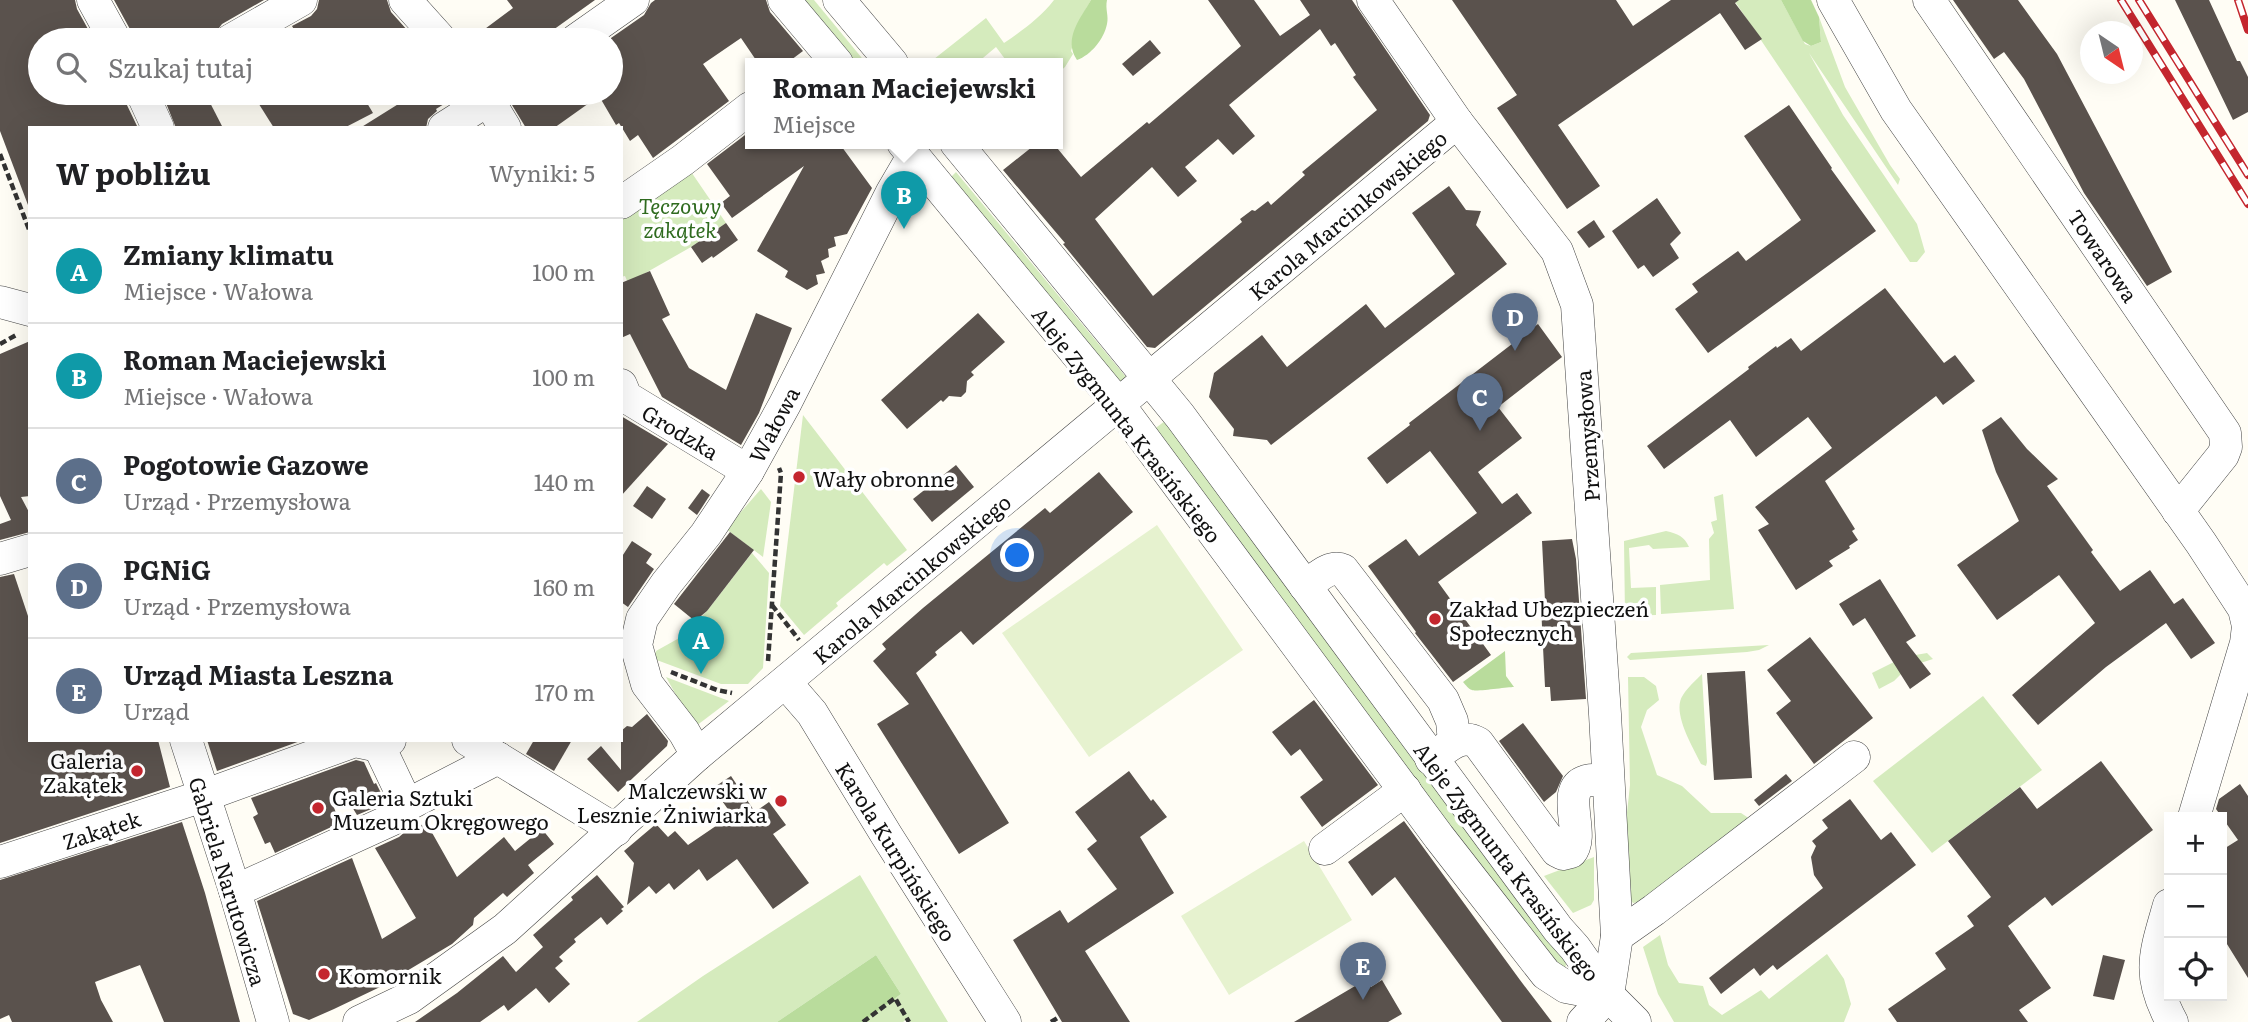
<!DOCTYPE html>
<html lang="pl">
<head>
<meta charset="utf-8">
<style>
  body { margin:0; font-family:Literata,serif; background:#f2f2f2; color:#202124 }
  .controls { position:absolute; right:21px; bottom:21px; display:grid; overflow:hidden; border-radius:0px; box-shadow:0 7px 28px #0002 }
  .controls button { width:63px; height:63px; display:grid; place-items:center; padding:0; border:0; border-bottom:2px solid #e0e0e0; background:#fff; color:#202124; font:35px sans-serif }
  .compass { position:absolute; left:2080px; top:21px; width:63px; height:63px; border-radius:50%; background:#fff; box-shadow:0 7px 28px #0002; rotate:145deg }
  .you { position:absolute; left:1018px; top:556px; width:24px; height:24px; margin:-18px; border:5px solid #fff; border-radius:50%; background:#1a73e8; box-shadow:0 0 0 10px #1a73e833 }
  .badge { display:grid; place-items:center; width:46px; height:46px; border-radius:50%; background:#c4262e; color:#fff; font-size:23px; font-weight:700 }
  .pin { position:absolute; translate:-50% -58px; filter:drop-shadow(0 2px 4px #0008) }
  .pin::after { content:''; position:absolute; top:37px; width:24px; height:21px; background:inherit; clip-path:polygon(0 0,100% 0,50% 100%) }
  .popup { position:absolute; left:745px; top:58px; width:318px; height:91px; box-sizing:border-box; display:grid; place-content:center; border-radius:0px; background:#fff; filter:drop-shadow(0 2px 5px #0005); font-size:23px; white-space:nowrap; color:#757577 }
  .popup b { font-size:26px; color:#202124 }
  .popup::after { content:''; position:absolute; left:50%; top:100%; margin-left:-14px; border:14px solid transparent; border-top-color:#fff }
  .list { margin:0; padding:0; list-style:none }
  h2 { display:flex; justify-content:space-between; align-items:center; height:91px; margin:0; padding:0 28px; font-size:30px }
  h2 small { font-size:23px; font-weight:400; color:#757577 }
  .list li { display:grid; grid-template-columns:46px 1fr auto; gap:21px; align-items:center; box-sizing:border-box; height:105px; padding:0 28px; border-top:2px solid #e0e0e0 }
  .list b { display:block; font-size:26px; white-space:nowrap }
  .list p { margin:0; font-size:23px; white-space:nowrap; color:#757577 }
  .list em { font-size:23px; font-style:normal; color:#757577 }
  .icon { flex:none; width:38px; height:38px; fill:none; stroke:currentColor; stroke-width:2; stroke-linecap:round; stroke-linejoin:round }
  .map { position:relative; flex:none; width:2248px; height:1022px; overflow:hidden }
  .search { position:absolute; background:#fff; box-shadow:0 7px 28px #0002; left:28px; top:28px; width:595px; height:77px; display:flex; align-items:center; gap:18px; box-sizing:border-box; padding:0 24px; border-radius:38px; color:#757577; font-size:26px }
  .panel { position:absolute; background:#fff; box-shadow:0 7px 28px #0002; left:28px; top:126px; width:595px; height:616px; border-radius:0px }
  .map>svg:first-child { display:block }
  .green { fill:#d5ebbd }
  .forest { fill:#b9dc9c }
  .pitch { fill:#e6f2cf }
  .building { fill:#5a524d; fill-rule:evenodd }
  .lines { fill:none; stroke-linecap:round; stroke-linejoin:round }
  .minor-casing { stroke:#444; stroke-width:33 }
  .path { stroke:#333; stroke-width:4.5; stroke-dasharray:7 3.5; stroke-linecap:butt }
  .minor { stroke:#fff; stroke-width:32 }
  .rail-casing { stroke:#c4262e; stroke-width:8 }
  .rail { stroke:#fff; stroke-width:5; stroke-dasharray:16; stroke-linecap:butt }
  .poi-dot { fill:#c4262e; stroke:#fff; stroke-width:2.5 }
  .labels { text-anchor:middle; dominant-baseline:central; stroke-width:7; stroke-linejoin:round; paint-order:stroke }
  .park-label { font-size:21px; font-style:italic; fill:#2f6b1f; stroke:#fff }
  .street-label { font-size:21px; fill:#111; stroke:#fff }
  .poi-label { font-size:21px; fill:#111; stroke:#fff; text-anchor:start }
</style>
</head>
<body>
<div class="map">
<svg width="2248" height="1022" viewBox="0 0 2248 1022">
  <rect width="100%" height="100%" fill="#fffdf5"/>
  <g class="green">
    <polygon points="770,0 814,0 866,63 821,63"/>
    <path d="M1054 0H1091L1082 16 1071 51 1073 54 1065 67 1058 73V63H1008L996 47 977 63H929L986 18 1004 43C1023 30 1040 18 1054 0Z"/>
    <polygon points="1734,0 1781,0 1805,44 1811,46 1821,42 1819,17 1845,87 1890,165 1900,179 1898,185 1809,53 1843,115 1917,224 1925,252 1917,262 1910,262"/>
    <polygon points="683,160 726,223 691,247 628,283 625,276 621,277 621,203"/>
    <polygon points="956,172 1131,383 1105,405 930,198"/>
    <polygon points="803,415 907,550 887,566 884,563 836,603 838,606 804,635 780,606"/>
    <polygon points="1169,418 1567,958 1565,970 1557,966 1528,933 1153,430"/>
    <polygon points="761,489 771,502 763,557 726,529"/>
    <polygon points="1723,494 1734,609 1661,614 1660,585 1710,580 1709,539 1714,533 1711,522 1717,520 1714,497"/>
    <path d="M1666 531C1678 534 1684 536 1689 547L1653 549 1649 545 1629 548 1631 588 1656 587V615L1625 616 1624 541Z"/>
    <polygon points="752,553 769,573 763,668 748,684 721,684 654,659 656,651 681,637 707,611"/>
    <polygon points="1769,645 1759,650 1747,652 1630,660 1627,657 1631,653"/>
    <polygon points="1927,653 1933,659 1908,667 1894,681 1879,689 1872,673 1904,657"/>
    <path d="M1702 674 1707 762 1706 766 1701 764C1693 747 1671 712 1683 695 1688 687 1696 680 1702 674Z"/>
    <polygon points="666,677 729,701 696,726 691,722"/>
    <polygon points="1628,677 1644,677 1656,686 1659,700 1647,710 1641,727 1657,775 1682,786 1711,813 1741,813 1753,821 1649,900 1633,903 1625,891 1621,868 1630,785"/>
    <polygon points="1983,696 2042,770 1932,853 1873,781"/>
    <polygon points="1594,857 1594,900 1591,905 1573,913 1544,876"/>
    <polygon points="860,875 948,1022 909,1022 907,1019 903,1022 863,1022 901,994 876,955 777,1022 637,1022 703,976"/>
    <polygon points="1660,935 1668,965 1679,983 1703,986 1709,1005 1722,1015 1761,990 1769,999 1827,954 1844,979 1851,1004 1844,1022 1674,1022 1658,994 1643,947"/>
  </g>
  <g class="forest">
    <path d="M1091 0H1107C1105 9 1109 16 1107 24 1104 39 1091 55 1077 60 1063 39 1080 19 1091 0Z"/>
    <polygon points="1781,0 1811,0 1819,17 1821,42 1811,46 1803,41"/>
    <path d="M1505 651 1506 676 1514 687C1507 687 1476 692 1472 690 1468 689 1466 685 1463 682Z"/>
    <polygon points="876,955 901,994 863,1022 777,1022"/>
  </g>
  <g class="pitch">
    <polygon points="1157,525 1243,650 1089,757 1002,633"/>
    <polygon points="1304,841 1352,920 1229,995 1181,916"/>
  </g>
  <g class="building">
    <polygon points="0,0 75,0 77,9 94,40 40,40 40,93 124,93 125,101 138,128 30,128 30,204 28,205 0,131"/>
    <polygon points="114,0 264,0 222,24 210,40 133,40 131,31"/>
    <polygon points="319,0 387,0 391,12 416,40 389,40 381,29 377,33 374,30 357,40 349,40 341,29 324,40 300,40 292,26 311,16 317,9"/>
    <polygon points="507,0 595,0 539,40 470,40 513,8"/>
    <polygon points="655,0 766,0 770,12 803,51 787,63 758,63 741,38 703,64 729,101 653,158 638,135 630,141 619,123 616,125 599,96 554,128 526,128 512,105 528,93 611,93 611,38 644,15 651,3"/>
    <path d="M1208 0H1254L1280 36 1310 15 1300 0H1352L1430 115 1428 121 1155 348 1147 347 1063 244 1065 243 1003 170 1037 143H1053L1081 177 1147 122 1149 124 1241 46ZM1320 29 1331 46 1335 43 1356 75 1353 77 1377 110 1302 172 1305 175 1271 205 1268 201 1255 211 1252 210 1240 219 1242 222 1153 296 1095 219 1152 167 1178 197 1197 181 1185 167 1218 139 1233 155 1255 136 1229 105Z"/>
    <polygon points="1452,0 1616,0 1633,26 1671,0 1739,0 1735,3 1762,39 1745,50 1720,13 1558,125 1600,186 1567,209 1497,108 1517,95"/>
    <polygon points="1953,0 2018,0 2057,54 2172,272 2147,286 2084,193 2024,79 2004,52 1994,59"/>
    <polygon points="2175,0 2209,0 2237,61 2240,61 2248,77 2248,112 2233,120"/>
    <polygon points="1150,40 1161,53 1133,76 1122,64"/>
    <polygon points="162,93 205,93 223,128 176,128"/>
    <polygon points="252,93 361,93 373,113 344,128 274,128"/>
    <polygon points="416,93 462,93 436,109 437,111 428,119 426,128 360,128"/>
    <polygon points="1789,105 1832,168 1831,169 1876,231 1708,353 1675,309 1698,292 1692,284 1738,251 1746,261 1801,220 1744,136"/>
    <polygon points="749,132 750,143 839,143 872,188 847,234 834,237 836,246 828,249 829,257 821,261 825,273 816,275 818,284 807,290 785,277 788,271 757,251 804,166 732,218 721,203 730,196 707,164"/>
    <polygon points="1449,186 1466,210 1481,211 1476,225 1507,264 1271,445 1267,440 1233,436 1234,429 1209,397 1214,373 1262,335 1287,367 1366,304 1385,328 1455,274 1412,213"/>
    <polygon points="1657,198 1681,233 1670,244 1679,258 1653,277 1644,265 1638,269 1612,231"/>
    <polygon points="1594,220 1605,237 1589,248 1577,232"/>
    <polygon points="726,223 738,240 713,258 712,256 702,263 691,247"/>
    <polygon points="650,271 670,315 662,319 689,368 726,390 756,313 792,328 759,413 741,445 662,397 630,334 621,338 621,283"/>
    <polygon points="1885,288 1944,363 1955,355 1975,381 1943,405 1936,396 1825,481 1855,529 1852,531 1858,540 1849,546 1850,548 1829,561 1833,566 1796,590 1758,530 1769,524 1755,507 1832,448 1808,417 1756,457 1730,420 1664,469 1647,446 1749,369 1748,367 1776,346 1777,348 1791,338 1801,351"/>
    <polygon points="978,313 1005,342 971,372 974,375 967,381 966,392 961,397 949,396 943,402 941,400 907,429 881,400"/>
    <polygon points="1538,324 1562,357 1498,407 1522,438 1478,472 1502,504 1517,493 1532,513 1438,582 1491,655 1453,682 1415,633 1416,632 1368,566 1406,539 1419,556 1477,513 1430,451 1387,484 1367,458 1410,425 1409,423"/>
    <polygon points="30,341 30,496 21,497 30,514 30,532 0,540 0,524 11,520 0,496 0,354"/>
    <polygon points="621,416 668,444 621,496"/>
    <polygon points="2001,417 2027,449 2058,479 2047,486 2093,550 2091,552 2120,591 2150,570 2174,604 2183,598 2215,643 2191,659 2166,623 2106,667 2038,725 2012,695 2095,623 2059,575 1997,620 1957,565 2019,521 1996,472 1982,430"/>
    <polygon points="956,465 974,487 932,522 913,499"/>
    <polygon points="1099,472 1133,512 973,645 961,631 935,652 937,655 916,673 1009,823 959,854 877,724 909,704 873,661 886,649 882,644 923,608 1045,508 1050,513"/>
    <polygon points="647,486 666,499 652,519 633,506"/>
    <polygon points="702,489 710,495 697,515 688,508"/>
    <polygon points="730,532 754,550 707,611 695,621 674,604"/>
    <polygon points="1572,539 1576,559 1586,699 1551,701 1550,687 1545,687 1542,627 1541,602 1545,601 1542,541"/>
    <polygon points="632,541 652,554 646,563 654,569 628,607 621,602 621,558"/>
    <polygon points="14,574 30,622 30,740 158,740 170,787 0,843 0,577"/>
    <polygon points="1880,579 1916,636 1906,642 1931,674 1910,689 1865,618 1853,626 1839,604"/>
    <polygon points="1810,637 1873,718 1814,764 1776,713 1791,701 1767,670"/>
    <polygon points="1745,671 1752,778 1714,780 1707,673"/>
    <polygon points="1314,700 1378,785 1322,827 1300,797 1323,780 1300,749 1291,756 1272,732"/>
    <polygon points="647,714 668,741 667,746 618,792 587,759 601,746 621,770 621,731 627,726 632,727"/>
    <polygon points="1523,723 1563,776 1556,792 1544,802 1499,741"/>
    <polygon points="207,740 303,740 217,771"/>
    <polygon points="534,740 572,740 554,771 526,754"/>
    <polygon points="356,760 364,762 374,784 376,783 385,801 381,805 357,815 344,794 331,800 340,823 275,853 270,842 265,844 253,817 258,814 251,798"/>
    <polygon points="2101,761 2153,830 2052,906 2045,897 2008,926 2051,988 2019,1010 2028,1022 1897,1022 1888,1009 1946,969 1935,953 1974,926 1967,916 1991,897 1948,841 2020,787 2037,809"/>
    <polygon points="1129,771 1151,801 1153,799 1167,817 1140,837 1174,893 1085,951 1130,1022 1062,1022 1013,940 1060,910 1068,923 1117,889 1087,849 1097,841 1075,812"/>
    <polygon points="1786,774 1792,781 1759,806 1754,800"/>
    <polygon points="731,776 755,812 769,802 786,825 773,834 809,883 773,909 737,859 707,881 699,869 674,890 669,883 656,894 649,886 627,905 634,863 624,851 656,824 668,837 675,831 688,845 732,815 713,788"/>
    <polygon points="2240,784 2248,796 2248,978 2222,936 2222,850 2238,840 2216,809 2219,799"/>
    <polygon points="1850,799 1881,840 1891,832 1916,865 1777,970 1773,965 1760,976 1754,968 1721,994 1709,978 1823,888 1814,875 1811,857 1816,846 1812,841 1828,828 1822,820"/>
    <polygon points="1404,821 1520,980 1552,1022 1502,1022 1395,877 1372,896 1348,862"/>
    <polygon points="182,822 205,893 240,1022 164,1022 140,965 95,982 101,1000 113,1022 12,1022 9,1015 0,1019 0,880"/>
    <polygon points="426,822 457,877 504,837 515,851 542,829 554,844 528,865 534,873 507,897 503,893 474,918 473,925 452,944 380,987 334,1009 309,1020 293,1014 257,901 352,858 382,939 416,918 375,848 399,837 413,825 415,829"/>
    <polygon points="597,875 624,907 621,909 623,911 607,925 601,917 574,939 576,942 559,957 563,961 555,968 570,984 549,1003 536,988 508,1011 504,1005 480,1022 415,1022 457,993 503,956 516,972 543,947 533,935 573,900 571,897"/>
    <polygon points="2103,955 2125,960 2114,1000 2093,996"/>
    <polygon points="1367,979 1371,987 1382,980 1402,1014 1388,1022 1294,1022"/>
  </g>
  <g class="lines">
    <g class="minor-casing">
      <g id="minor">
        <polyline points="93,0 115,40"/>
        <polyline points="405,0 441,40"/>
        <polyline points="784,0 837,63"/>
        <polyline points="839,0 892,63"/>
        <polyline points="1373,0 1457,122 1557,251 1577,305 1605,714 1617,936 1608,995"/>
        <polyline points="1833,0 1896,110 2201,543 2244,609 2248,626 2246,643 2194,817"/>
        <polyline points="1929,0 2225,433 2226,447 2223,455 2178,511"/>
        <polyline points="231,40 301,0"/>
        <polyline points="576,40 633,0"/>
        <polyline points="142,93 158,128"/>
        <polyline points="484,93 505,128"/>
        <polyline points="444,128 499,93"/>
        <polyline points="903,143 1119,405 1439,837 1546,974 1566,987 1608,995"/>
        <polyline points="956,143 1180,416 1558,929 1575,948 1608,995 1635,1022"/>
        <polyline points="621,203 683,160 750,108"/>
        <polyline points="0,302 30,310"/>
        <polyline points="621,385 626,397 748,471"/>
        <polyline points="0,559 30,550"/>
        <path d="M1305 586C1316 579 1330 564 1343 570L1443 700 1452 721 1454 742"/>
        <polyline points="786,683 812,713 887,836 1005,1022"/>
        <polyline points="186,740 235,891 273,1022"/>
        <polyline points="390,740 379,746 407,805"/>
        <polyline points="468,740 616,830"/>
        <polyline points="697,755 684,732 647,684 636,645 642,619 666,584 706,534 748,471 785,404 892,192 913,156"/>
        <path d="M1431 759C1446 749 1460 732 1478 743L1557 851 1563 854 1571 852C1586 835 1559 789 1586 781 1592 779 1601 780 1608 780"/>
        <polyline points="1325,849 1405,790"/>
        <polyline points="0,862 203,796 355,741 379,746"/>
        <polyline points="235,891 391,820 407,805 498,758"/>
        <path d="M2169 905C2155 954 2146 974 2172 1022"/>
        <polyline points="1617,936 1654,910 1854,757"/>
        <polyline points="359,1022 409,998 505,929 697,755 1457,122"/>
        <polyline points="1583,1022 1608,995"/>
      </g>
    </g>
    <g class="path">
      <polyline points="0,154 30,232"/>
      <polyline points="0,344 18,334"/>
      <polyline points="772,605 799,640"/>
      <polyline points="768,661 781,473 779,468"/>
      <polyline points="671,672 717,690 732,693"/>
      <polyline points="863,1022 895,998 909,1022"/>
      <polyline points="1051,1022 1059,1017"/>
    </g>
    <use href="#minor" class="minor"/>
    <g class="rail-casing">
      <g id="rail">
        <polyline points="2121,0 2248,204"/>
        <polyline points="2139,0 2248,175"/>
        <polyline points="2238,0 2248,30"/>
      </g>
    </g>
    <use href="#rail" class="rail"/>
  </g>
  <g class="poi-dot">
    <circle cx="799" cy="477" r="7"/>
    <circle cx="1435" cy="619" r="7"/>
    <circle cx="137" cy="771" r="7"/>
    <circle cx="781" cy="801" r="7"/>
    <circle cx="318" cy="808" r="7"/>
    <circle cx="324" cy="974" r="7"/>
  </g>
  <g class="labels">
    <g class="park-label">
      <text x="680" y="204">Tęczowy<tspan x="680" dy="24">zakątek</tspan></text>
    </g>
    <g class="street-label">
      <text transform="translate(1347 214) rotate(-40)">Karola Marcinkowskiego</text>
      <text transform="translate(2104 255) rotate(56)">Towarowa</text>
      <text transform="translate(773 424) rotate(-62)">Wałowa</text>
      <text transform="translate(1128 424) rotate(52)">Aleje Zygmunta Krasińskiego</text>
      <text transform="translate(681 431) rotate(31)">Grodzka</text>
      <text transform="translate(1586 436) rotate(-94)">Przemysłowa</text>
      <text transform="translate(911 578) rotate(-40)">Karola Marcinkowskiego</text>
      <text transform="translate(101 829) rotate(-18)">Zakątek</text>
      <text transform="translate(897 851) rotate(58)">Karola Kurpińskiego</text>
      <text transform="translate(1508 861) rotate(53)">Aleje Zygmunta Krasińskiego</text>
      <text transform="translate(229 881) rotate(73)">Gabriela Narutowicza</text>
    </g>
    <g class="poi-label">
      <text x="813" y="477">Wały obronne</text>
      <text x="1449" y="607">Zakład Ubezpieczeń<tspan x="1449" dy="24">Społecznych</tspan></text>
      <text x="123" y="759" text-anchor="end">Galeria<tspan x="123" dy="24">Zakątek</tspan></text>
      <text x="767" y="789" text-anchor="end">Malczewski w<tspan x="767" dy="24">Lesznie. Żniwiarka</tspan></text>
      <text x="332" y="796">Galeria Sztuki<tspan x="332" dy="24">Muzeum Okręgowego</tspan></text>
      <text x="338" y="974">Komornik</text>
    </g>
  </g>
</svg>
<div class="controls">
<button>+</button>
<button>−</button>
<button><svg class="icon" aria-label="locate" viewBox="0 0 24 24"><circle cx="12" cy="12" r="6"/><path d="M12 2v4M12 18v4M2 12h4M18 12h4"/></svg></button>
</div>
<svg class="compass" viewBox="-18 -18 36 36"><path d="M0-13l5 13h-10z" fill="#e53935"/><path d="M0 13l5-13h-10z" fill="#757577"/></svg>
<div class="you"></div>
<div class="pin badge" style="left:701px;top:674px;background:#0f9aa8">A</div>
<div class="pin badge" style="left:904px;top:229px;background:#0f9aa8">B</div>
<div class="popup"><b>Roman Maciejewski</b>Miejsce</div>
<div class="pin badge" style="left:1480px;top:431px;background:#5c6f8a">C</div>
<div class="pin badge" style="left:1515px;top:351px;background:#5c6f8a">D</div>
<div class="pin badge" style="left:1363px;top:1000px;background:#5c6f8a">E</div>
<div class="search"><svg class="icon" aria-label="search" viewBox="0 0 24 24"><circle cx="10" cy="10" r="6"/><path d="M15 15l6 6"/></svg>Szukaj tutaj</div>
<section class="panel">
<h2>W pobliżu<small>Wyniki: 5</small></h2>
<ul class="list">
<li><span class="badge" style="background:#0f9aa8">A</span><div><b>Zmiany klimatu</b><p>Miejsce · Wałowa</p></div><em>100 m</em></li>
<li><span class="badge" style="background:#0f9aa8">B</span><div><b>Roman Maciejewski</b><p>Miejsce · Wałowa</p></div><em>100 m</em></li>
<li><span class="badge" style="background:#5c6f8a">C</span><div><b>Pogotowie Gazowe</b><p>Urząd · Przemysłowa</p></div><em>140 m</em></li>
<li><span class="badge" style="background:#5c6f8a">D</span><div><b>PGNiG</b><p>Urząd · Przemysłowa</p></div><em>160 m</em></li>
<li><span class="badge" style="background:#5c6f8a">E</span><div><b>Urząd Miasta Leszna</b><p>Urząd</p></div><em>170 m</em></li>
</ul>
</section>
</div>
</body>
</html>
